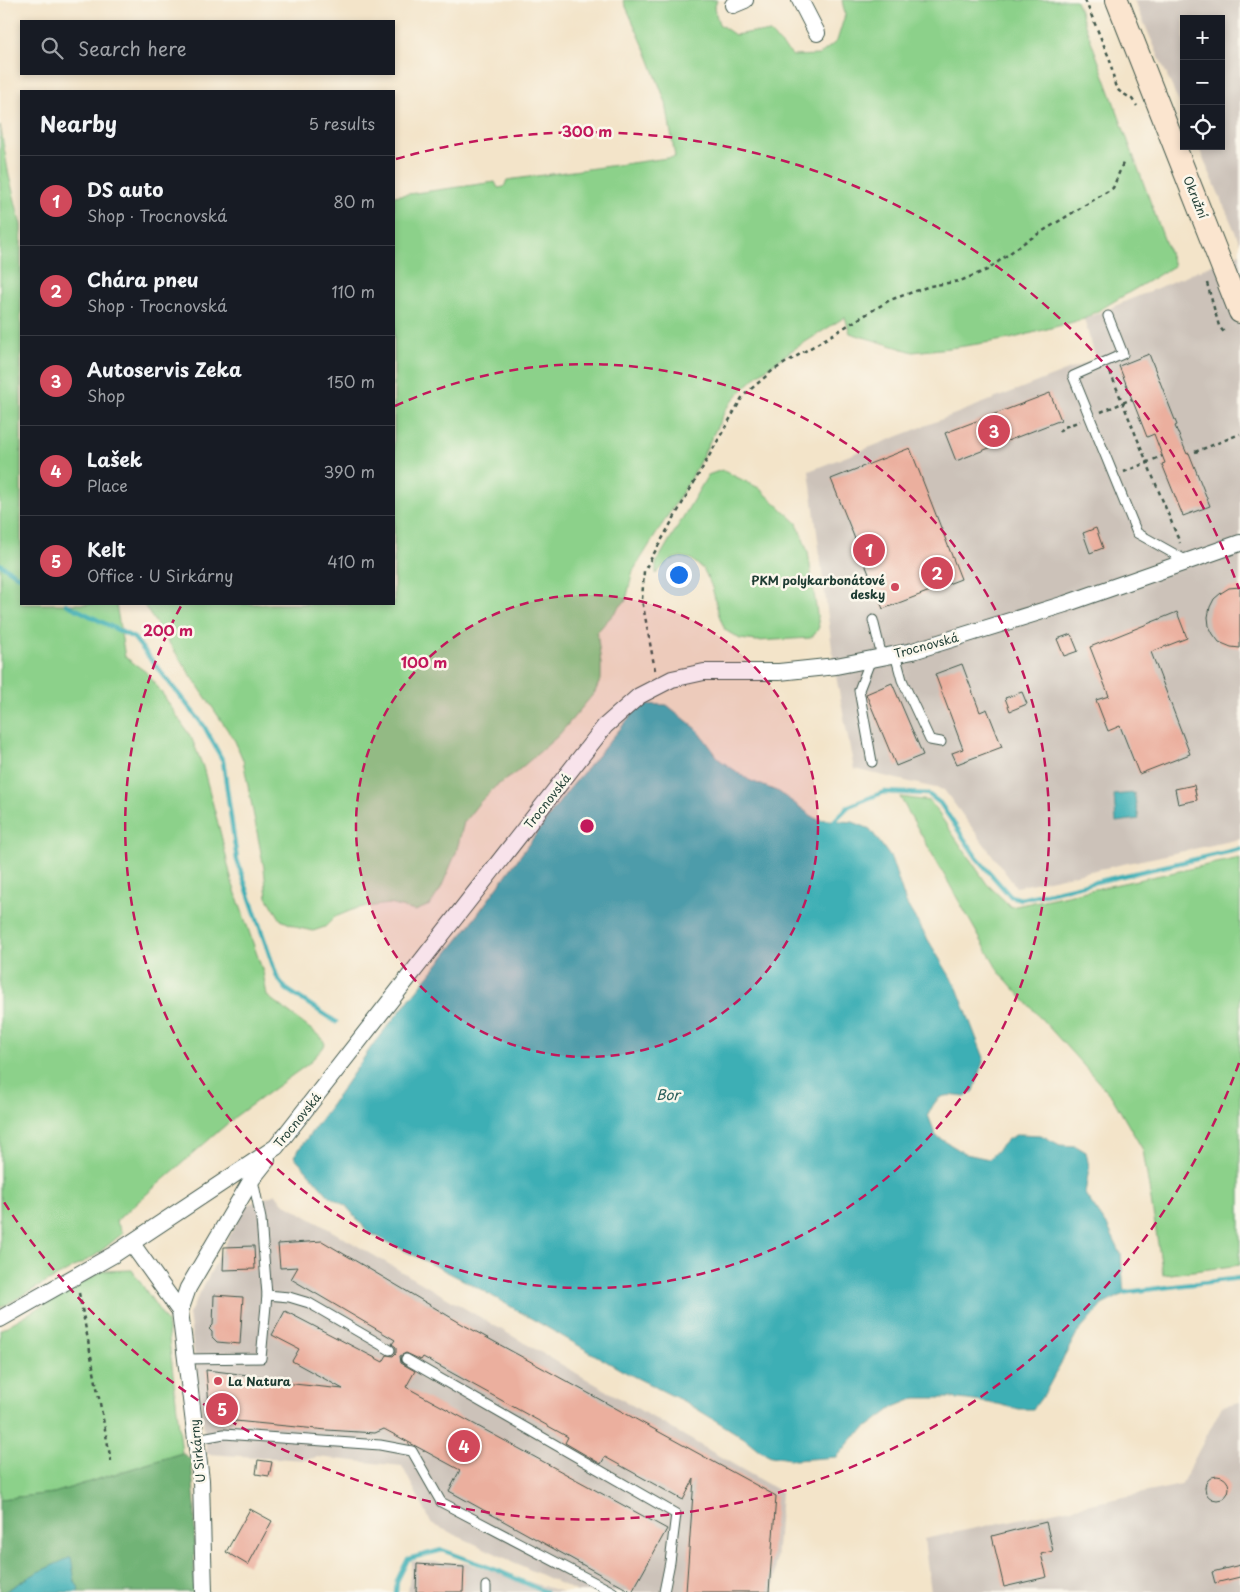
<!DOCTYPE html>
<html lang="en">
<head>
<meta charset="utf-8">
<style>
  body { margin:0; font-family:"Playpen Sans",sans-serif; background:#20242c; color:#f1f3f6 }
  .controls { position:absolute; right:15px; top:15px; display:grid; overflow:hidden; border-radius:0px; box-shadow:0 2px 8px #0003 }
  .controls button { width:45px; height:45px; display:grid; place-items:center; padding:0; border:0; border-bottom:1px solid #363941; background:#171b24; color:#f1f3f6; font:25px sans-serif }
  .you { position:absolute; left:678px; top:574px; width:18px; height:18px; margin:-12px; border:4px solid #fff; border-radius:50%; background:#1a73e8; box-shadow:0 0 0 8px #1a73e833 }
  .badge { display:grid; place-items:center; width:32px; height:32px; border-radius:50%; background:#d1495b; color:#fff; font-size:16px; font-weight:700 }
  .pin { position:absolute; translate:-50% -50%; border:2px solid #fff; box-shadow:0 1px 5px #0006 }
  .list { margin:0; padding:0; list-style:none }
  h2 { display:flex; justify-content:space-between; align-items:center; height:65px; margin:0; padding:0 20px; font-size:21px }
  h2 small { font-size:16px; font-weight:400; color:#9ea1a6 }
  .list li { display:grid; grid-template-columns:32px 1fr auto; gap:15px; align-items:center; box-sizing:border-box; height:90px; padding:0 20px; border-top:1px solid #363941 }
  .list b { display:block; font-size:19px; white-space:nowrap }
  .list p { margin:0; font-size:16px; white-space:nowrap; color:#9ea1a6 }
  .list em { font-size:16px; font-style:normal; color:#9ea1a6 }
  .icon { flex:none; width:28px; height:28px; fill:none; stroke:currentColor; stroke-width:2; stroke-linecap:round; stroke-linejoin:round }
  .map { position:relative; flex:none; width:1240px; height:1592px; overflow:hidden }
  .search { position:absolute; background:#171b24; box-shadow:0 2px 8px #0003; left:20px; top:20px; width:375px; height:55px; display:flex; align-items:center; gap:12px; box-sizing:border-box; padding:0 18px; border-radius:0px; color:#9ea1a6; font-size:19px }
  .panel { position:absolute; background:#171b24; box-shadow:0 2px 8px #0003; left:20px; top:90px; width:375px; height:515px; border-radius:0px }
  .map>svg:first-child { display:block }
  .industrial { fill:#ccc2b9 }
  .green { fill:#8cd18a; stroke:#56875f }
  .forest { fill:#71b376; stroke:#487855 }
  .water { fill:#3eafb5; stroke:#2e7674 }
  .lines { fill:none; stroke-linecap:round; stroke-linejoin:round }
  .stream { stroke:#3eafb5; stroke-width:4.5 }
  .building { fill:#ebaf9e }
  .service-casing { stroke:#3f564a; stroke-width:11 }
  .minor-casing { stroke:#3f564a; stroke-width:18 }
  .secondary-casing { stroke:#3f564a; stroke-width:24 }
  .path { stroke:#3f564a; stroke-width:2.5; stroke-dasharray:4 4; stroke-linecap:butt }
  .service { stroke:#fff; stroke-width:9 }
  .minor { stroke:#fff; stroke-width:16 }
  .secondary { stroke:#fbe5cf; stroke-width:22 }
  .ring { fill:none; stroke:#c2185b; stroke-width:2.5; stroke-dasharray:9 6 }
  .poi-dot { fill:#d1495b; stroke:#fbf7ec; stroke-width:2 }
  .labels { text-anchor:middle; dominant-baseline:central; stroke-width:5; stroke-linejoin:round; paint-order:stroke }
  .street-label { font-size:12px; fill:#1f3d34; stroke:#fbf7ec }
  .poi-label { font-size:12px; font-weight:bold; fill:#1f3d34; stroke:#fbf7ec; text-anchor:end }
  .water-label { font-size:14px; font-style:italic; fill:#285f5b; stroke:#fbf7ec }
  .centre { fill:#c2185b; stroke:#fbf7ec; stroke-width:2.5 }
  .ring-label { font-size:15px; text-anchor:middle; font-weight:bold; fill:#c2185b; stroke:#fbf7ec; stroke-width:5; stroke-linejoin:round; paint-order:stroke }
</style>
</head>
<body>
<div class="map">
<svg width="1240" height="1592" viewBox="0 0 1240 1592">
  <rect width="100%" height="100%" fill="#fbf7ec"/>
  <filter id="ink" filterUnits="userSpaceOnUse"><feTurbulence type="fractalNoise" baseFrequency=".02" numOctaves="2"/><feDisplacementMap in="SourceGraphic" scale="10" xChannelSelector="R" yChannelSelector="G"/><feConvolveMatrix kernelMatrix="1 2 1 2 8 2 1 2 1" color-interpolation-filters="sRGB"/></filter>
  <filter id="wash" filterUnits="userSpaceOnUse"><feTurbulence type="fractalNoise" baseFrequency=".0096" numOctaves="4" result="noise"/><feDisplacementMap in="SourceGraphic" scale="20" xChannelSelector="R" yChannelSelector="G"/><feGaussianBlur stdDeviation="1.12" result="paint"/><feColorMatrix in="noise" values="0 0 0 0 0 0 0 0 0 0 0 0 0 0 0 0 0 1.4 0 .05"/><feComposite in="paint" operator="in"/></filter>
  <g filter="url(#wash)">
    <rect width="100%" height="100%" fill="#f3e4c9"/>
    <g class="industrial">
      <polygon points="1134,0 1240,0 1240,243 1198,146 1221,146 1221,19 1184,19 1184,114"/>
      <polygon points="1240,253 1240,839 1016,887 944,790 854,769 835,671 809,471 1096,359 1084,319"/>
      <polygon points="276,1194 282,1202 781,1492 774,1592 578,1592 432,1524 402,1466 317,1457 305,1460 207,1454 189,1314 245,1206"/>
      <polygon points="1240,1402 1240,1592 931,1592 924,1539 1181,1485 1222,1406"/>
      <polygon points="412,1561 466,1563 563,1592 408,1592"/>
    </g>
    <g class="green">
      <polygon points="623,0 717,0 714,8 719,24 735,35 753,32 770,33 793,56 819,55 837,41 845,15 842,0 1076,0 1174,266 1084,319 1010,339 958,347 913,352 850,333 845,317 791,351 759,374 739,393 726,409 692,477 633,571 626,600 597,632 601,664 601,678 595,692 558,736 514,774 496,786 479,803 464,822 456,853 440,890 430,905 415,911 390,904 357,908 335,917 325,927 313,931 299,928 281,920 267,897 264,868 243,760 235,741 143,604 394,604 394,196 495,182 498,188 504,187 507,180 675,157 666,103 649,58"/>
      <polygon points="0,125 9,176 21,225 21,604 116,604 125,657 146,672 160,690 192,739 203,767 221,835 232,882 263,972 267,996 322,1038 325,1044 323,1048 308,1064 236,1116 116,1221 123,1233 96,1255 0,1308"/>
      <polygon points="722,470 759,488 797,523 808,552 819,627 815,634 810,638 757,641 740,639 725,630 719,615 712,587 704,570 691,559 681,557 669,560 656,574 656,563 708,475"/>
      <polygon points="900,797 930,801 987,884 1011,907 1240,858 1240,1265 1163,1275 1143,1150 1112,1097 999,972"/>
      <polygon points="132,1270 167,1322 182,1453 54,1493 0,1499 0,1330 103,1271"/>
    </g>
    <polygon class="forest" points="182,1453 191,1460 195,1505 194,1592 78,1592 79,1588 75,1582 71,1558 38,1572 4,1592 0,1592 0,1499 54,1493"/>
    <g class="water">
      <path d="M641 704 667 705 697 729 720 760 749 780 779 792 816 819 853 822 870 829 891 858 906 903 957 988 984 1058 974 1091 965 1097C942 1094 938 1094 928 1115L936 1136 966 1154 989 1159 1008 1139 1018 1134 1041 1135 1060 1145 1076 1146 1086 1152 1089 1167 1085 1194 1108 1227 1121 1254 1124 1294 1102 1305 1076 1335 1045 1393 1033 1409H1018L998 1404 952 1398H916L894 1407 854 1437 837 1457 795 1460 771 1456 759 1450 744 1438 687 1403 623 1371 473 1285 368 1232 346 1206 329 1196 294 1156 332 1104 374 1043 469 926 566 793Z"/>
      <polygon points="1134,793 1139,819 1116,822 1114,795"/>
      <polygon points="71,1557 75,1582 79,1588 78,1592 4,1592 38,1572"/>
    </g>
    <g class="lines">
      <g class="stream">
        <polyline points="0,564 21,578"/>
        <polyline points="66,604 134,638 204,726 223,761 237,860 277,977 286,989 336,1022"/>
        <polyline points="832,823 849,806 884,792 928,794 940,803 977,858 1010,896 1021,899 1240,849"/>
        <polyline points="1120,1293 1240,1278"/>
        <polyline points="396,1592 397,1581 408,1559 442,1550 499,1571 545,1592"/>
      </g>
    </g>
    <g id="blocks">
      <g class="building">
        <polygon points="1149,354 1177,425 1175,426 1187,454 1189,453 1210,506 1183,516 1162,464 1165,463 1154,434 1147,437 1119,366"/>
        <polygon points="1050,393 1061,420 956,461 945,433"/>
        <polygon points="910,448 961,579 883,609 831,479"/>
        <polygon points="1096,528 1103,548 1090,553 1083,533"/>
        <polygon points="1240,587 1240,648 1231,647 1219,642 1213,634 1209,626 1208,617 1210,607 1214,599 1221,593 1229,588"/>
        <polygon points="1177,612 1187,638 1151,652 1190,754 1139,774 1120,726 1108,731 1096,700 1109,696 1090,647"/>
        <polygon points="1071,634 1078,651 1064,656 1057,639"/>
        <polygon points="962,664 980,712 987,709 1002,747 957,764 952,753 963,749 935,674"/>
        <polygon points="892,683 923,755 896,766 866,694"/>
        <polygon points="1022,692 1027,704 1010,711 1005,698"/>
        <polygon points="1194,785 1197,800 1178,804 1175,789"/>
        <polygon points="322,1241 462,1324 776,1496 769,1592 686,1592 694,1479 683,1500 605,1457 601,1464 565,1443 568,1437 423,1357 421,1360 406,1353 400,1356 401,1363 415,1371 406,1387 667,1529 632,1592 449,1491 460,1470 384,1429 375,1433 327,1430 225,1420 221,1414 211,1408 209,1404 206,1370 265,1377 264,1381 343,1389 292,1361 299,1349 272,1335 285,1311 383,1362 387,1355 393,1356 396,1353 396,1347 392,1344 395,1340 291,1279 298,1267 280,1268 278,1244"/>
        <polygon points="254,1246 255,1269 223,1270 224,1247"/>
        <polygon points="214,1295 243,1297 240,1344 217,1342 212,1337 212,1332 209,1329 213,1325"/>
        <polygon points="258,1460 272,1462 269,1476 256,1474"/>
        <circle cx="1217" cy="1488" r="12"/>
        <polygon points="250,1509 272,1521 248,1565 226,1552"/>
        <polygon points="1046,1522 1053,1551 1041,1554 1047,1577 1004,1587 992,1536"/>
        <polygon points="417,1564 464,1567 463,1592 416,1592"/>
        <polygon points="1240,1565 1240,1577 1215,1583 1212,1572"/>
      </g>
    </g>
  </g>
  <g filter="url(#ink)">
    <use href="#blocks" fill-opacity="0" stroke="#3f564a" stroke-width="1"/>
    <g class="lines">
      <g class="service-casing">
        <g id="service">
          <polyline points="1108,316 1123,354 1073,376 1137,533 1187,561"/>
          <polyline points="873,620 882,657"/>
          <polyline points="895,654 902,680 930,740 941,742"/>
          <polyline points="871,659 859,690 872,762"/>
          <polyline points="267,1295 289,1297 309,1303 390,1350"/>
          <polyline points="185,1359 261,1358 267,1295 261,1219 253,1180"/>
          <polyline points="406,1359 676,1514 670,1562 664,1592"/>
          <polyline points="196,1439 224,1434 380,1445 412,1451 441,1502 613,1592"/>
          <polyline points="486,1592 486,1586"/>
        </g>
      </g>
      <g class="minor-casing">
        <g id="minor">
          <polyline points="800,0 817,33"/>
          <polyline points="733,5 745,0"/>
          <polyline points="132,1244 180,1311"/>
          <polyline points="0,1319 113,1255 276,1147 605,726 639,696 672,679 704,672 779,672 836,666 913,651 1065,604 1240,543"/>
          <polyline points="204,1592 201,1480 180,1311 188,1288 252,1179 267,1160"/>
        </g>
      </g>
      <g class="secondary-casing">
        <polyline id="secondary" points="1117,0 1240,312"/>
      </g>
      <g class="path">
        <polyline points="1085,0 1110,60 1115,85 1119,91 1132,99 1137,106"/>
        <polyline points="1207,283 1219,326 1226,335"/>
        <polyline points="1110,372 1180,543"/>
        <polyline points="1101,412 1132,399"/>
        <polyline points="1059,432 1062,428 1080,421"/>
        <polyline points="1195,452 1240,434"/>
        <polyline points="1124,472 1162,456"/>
        <polyline points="655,670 642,600 644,571 743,396 772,371 890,300 930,286 960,281 987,270 1025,242 1113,188 1123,163"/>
        <polyline points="79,1293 111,1461"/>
      </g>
      <use href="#service" class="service"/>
      <use href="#minor" class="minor"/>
      <use href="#secondary" class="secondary"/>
    </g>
  </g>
  <circle cx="587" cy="826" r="231" fill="#c2185b" fill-opacity=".12"/>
  <g class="ring">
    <circle cx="587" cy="826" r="231"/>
    <path d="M395 406A462 462 0 1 1 181 606"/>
    <path d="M1239 1063A694 694 0 0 1 2 1199M396 159A694 694 0 0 1 1239 589"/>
  </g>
  <g class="poi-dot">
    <circle cx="895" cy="587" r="5"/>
    <circle cx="218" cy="1381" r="5"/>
  </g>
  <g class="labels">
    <g class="street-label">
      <text transform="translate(1196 197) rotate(68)">Okružní</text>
      <text transform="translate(926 645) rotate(-15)">Trocnovská</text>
      <text transform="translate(547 801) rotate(-52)">Trocnovská</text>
      <text transform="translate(297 1120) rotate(-51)">Trocnovská</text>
      <text transform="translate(197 1451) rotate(-96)">U Sirkárny</text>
    </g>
    <g class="poi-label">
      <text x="885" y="580">PKM polykarbonátové<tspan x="885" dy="14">desky</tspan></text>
      <text x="228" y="1381" text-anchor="start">La Natura</text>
    </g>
    <g class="water-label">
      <text x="668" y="1094">Bor</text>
    </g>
  </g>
  <circle cx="587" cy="826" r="8" class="centre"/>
  <g class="ring-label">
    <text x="587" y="137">300 m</text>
    <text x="168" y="636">200 m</text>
    <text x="424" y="668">100 m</text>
  </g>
</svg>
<div class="controls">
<button>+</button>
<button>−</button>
<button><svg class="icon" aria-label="locate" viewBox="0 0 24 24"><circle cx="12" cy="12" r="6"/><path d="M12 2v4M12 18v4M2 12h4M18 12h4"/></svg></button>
</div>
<div class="you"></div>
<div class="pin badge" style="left:869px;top:550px">1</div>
<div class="pin badge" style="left:937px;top:573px">2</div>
<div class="pin badge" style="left:994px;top:431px">3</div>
<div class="pin badge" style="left:464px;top:1446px">4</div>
<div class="pin badge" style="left:222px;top:1409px">5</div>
<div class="search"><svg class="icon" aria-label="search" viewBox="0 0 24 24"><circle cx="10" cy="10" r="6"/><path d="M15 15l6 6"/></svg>Search here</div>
<section class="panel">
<h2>Nearby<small>5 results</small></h2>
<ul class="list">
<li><span class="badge">1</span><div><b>DS auto</b><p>Shop · Trocnovská</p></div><em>80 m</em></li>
<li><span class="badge">2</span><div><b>Chára pneu</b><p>Shop · Trocnovská</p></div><em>110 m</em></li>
<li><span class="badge">3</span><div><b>Autoservis Zeka</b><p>Shop</p></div><em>150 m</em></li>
<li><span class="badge">4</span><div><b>Lašek</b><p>Place</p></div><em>390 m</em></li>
<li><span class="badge">5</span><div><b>Kelt</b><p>Office · U Sirkárny</p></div><em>410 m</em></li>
</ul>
</section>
</div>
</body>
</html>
